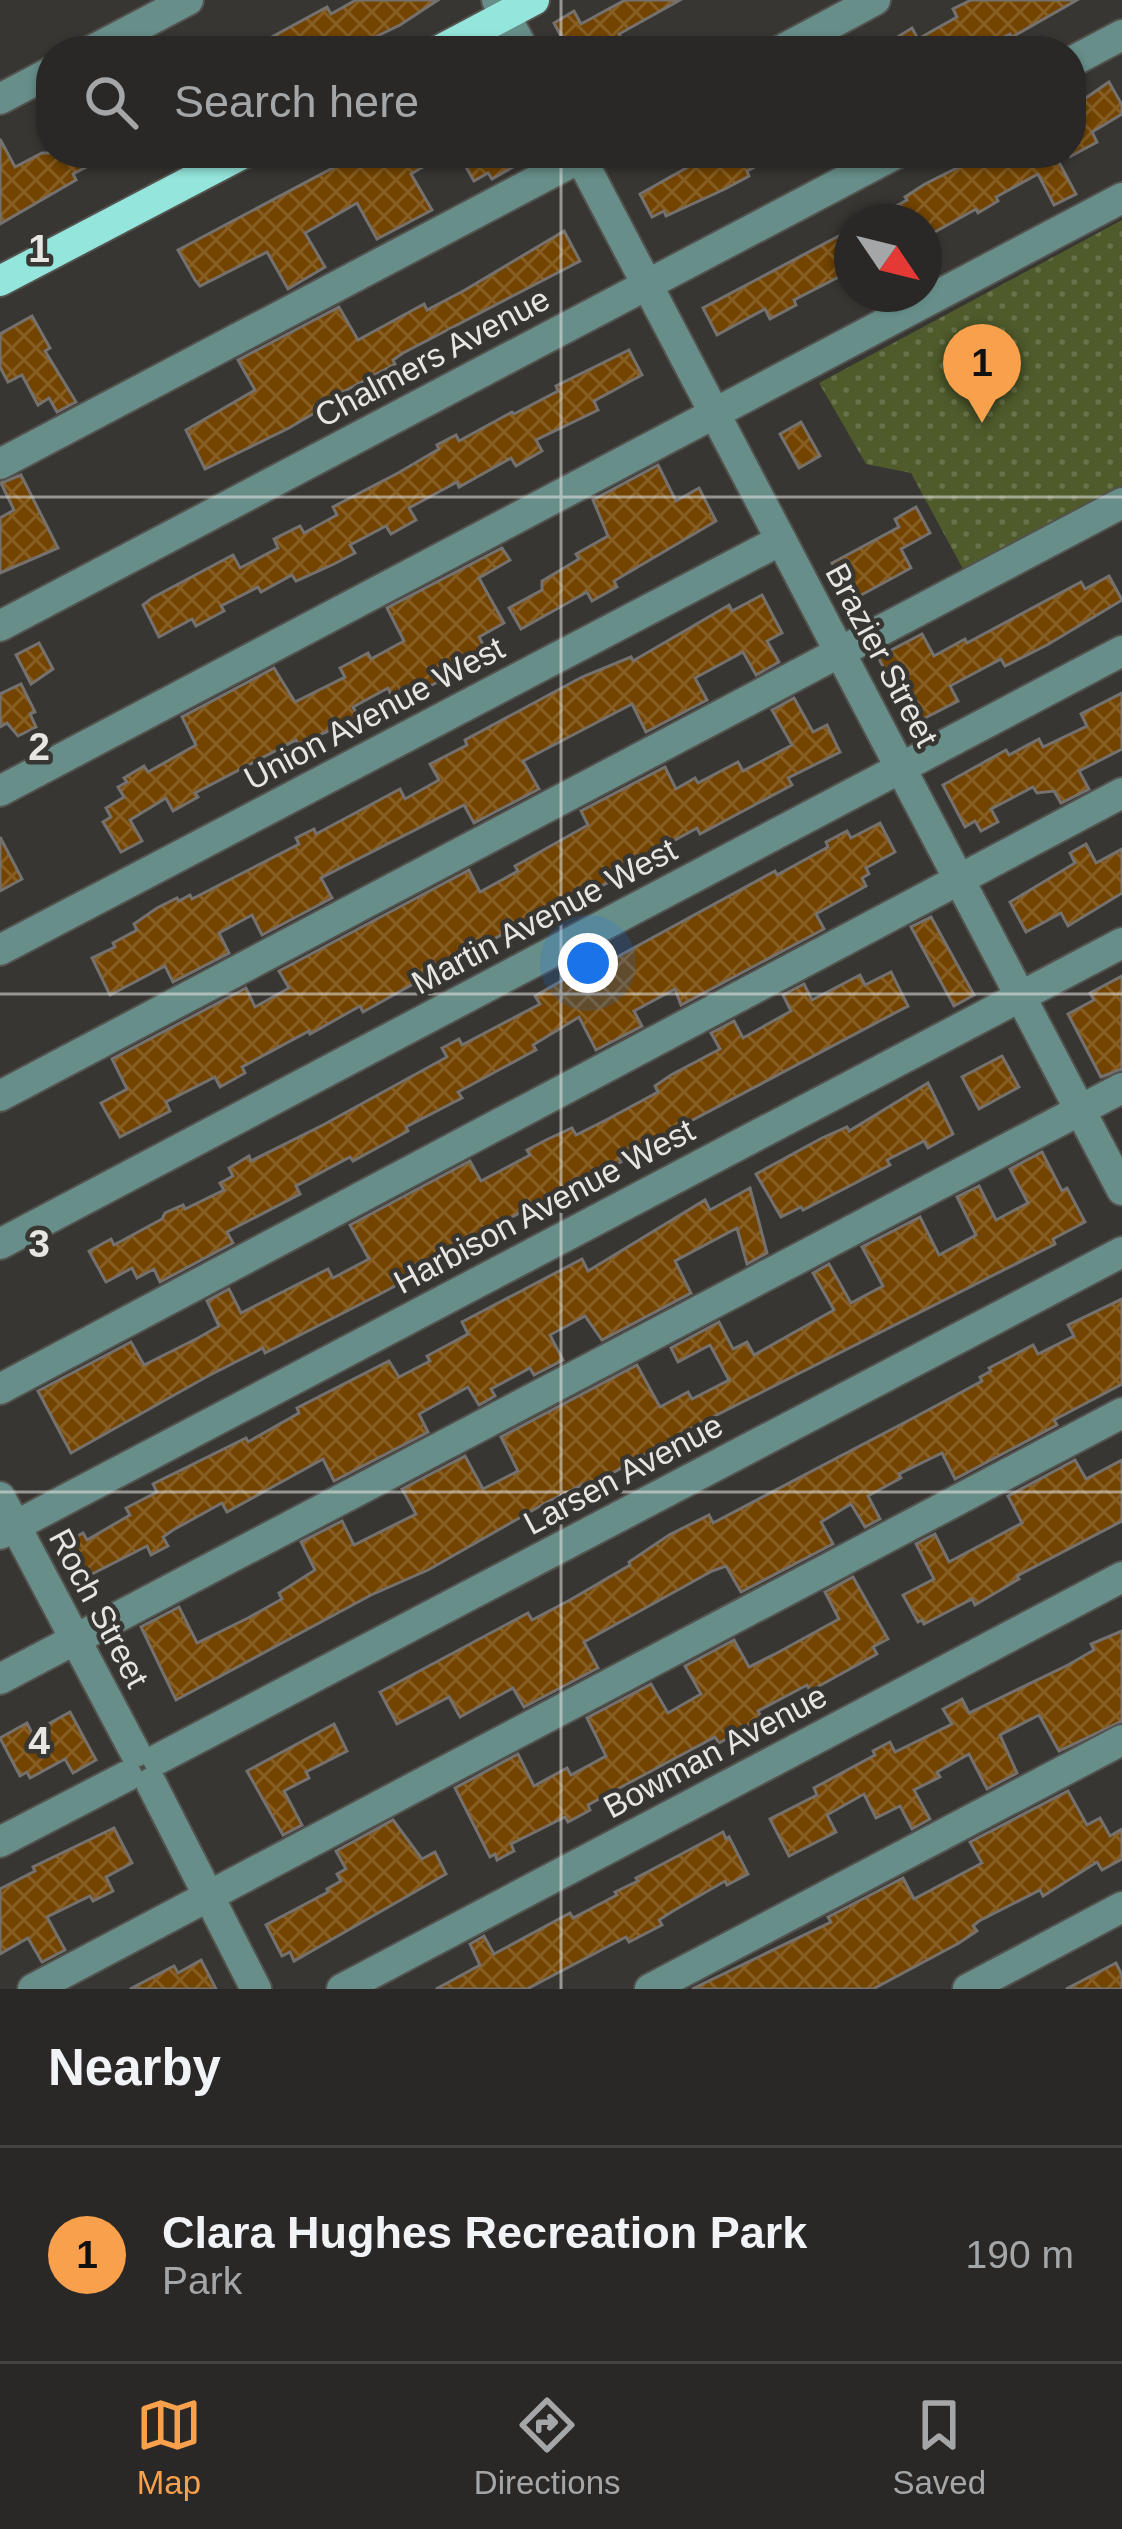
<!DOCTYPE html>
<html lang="en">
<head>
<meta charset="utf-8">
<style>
  body { margin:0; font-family:Helvetica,sans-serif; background:#353432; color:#f1f3f6 }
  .compass { position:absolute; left:834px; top:204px; width:108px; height:108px; border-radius:50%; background:#292826; box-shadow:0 3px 9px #0004; rotate:125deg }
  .you { position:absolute; left:588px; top:963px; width:42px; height:42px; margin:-30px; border:9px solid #fff; border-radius:50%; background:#1a73e8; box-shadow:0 0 0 18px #1a73e833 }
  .badge { display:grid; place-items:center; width:78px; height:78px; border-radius:50%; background:#f9a04c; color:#111; font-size:39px; font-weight:700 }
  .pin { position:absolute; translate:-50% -99px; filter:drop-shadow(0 3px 6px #0008) }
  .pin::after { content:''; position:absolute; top:63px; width:42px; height:36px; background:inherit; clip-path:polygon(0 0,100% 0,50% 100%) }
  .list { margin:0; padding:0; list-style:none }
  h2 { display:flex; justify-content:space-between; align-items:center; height:156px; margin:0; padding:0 48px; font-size:51px }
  h2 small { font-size:39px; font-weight:400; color:#a5a6a7 }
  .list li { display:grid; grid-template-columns:78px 1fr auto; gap:36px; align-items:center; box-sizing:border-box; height:216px; padding:0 48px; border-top:3px solid #454443 }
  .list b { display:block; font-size:45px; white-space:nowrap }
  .list p { margin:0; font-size:39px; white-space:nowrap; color:#a5a6a7 }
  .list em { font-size:39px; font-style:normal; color:#a5a6a7 }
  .icon { flex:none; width:66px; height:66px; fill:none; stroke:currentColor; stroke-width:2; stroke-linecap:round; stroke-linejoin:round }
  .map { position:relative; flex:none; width:1122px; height:1989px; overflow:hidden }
  .search { position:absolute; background:#292826; box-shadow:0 3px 9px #0004; left:36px; right:36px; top:36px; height:132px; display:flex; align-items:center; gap:30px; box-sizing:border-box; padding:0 42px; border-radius:48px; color:#a5a6a7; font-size:45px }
  .sheet { height:372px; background:#292826 }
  nav { display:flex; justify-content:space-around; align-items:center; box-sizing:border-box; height:168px; border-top:3px solid #454443; background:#292826; font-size:33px; color:#a5a6a7 }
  nav a { display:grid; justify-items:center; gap:6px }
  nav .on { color:#f9a04c }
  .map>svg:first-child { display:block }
  .park { fill:url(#park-dots) }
  .building { fill:url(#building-cross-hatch); stroke:#75716e; stroke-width:3 }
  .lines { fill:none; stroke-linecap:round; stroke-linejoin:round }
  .minor-casing { stroke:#53524e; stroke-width:34 }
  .major-casing { stroke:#53524e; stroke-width:34 }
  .minor { stroke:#678e89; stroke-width:30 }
  .major { stroke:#94e6dc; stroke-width:30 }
  .grid { fill:none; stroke:#e7e6e3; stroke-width:3; stroke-opacity:0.55 }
  .labels { text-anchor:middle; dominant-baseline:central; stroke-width:9; stroke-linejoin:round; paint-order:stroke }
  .street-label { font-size:33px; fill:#e7e6e3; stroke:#373632 }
  .grid-label { font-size:39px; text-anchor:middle; font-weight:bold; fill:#e7e6e3; stroke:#373632; stroke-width:9; stroke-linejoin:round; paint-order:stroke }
</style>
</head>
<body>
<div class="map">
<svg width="1122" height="1989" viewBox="0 0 1122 1989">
  <defs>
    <pattern id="park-dots" width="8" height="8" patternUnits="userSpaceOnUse" patternTransform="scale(3)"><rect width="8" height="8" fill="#4f5b2b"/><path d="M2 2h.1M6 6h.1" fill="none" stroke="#68734a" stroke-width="1.8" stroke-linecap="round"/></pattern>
    <pattern id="building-cross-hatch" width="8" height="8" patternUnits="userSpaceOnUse" patternTransform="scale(3)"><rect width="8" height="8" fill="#734400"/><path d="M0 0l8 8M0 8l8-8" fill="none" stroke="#875f25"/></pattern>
  </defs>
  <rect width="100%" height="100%" fill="#373632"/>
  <polygon class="park" points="1122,220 1122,486 963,569 911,473 866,464 819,383"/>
  <g class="building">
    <polygon points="356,0 438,0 400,25 346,51 246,51 327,7 331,14"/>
    <polygon points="625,0 680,0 619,34 628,51 569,51 554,23 574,11 581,24"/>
    <polygon points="971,0 1077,0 1012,37 1010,34 977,51 897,51 902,48 896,38 912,28 918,39 957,17 953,9"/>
    <polygon points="1109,82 1122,105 1122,114 1092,132 1097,142 1071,156 1071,94 1077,104"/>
    <polygon points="0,139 15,167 42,153 82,153 88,166 73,174 76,180 0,224"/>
    <polygon points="361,153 446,153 411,174 432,210 377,239 357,203 305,233 325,267 288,289 267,252 200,286 195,280 178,250"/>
    <polygon points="458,153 521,153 509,160 513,167 492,179 488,173 474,181"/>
    <polygon points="713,153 781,153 747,171 749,176 725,189 666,216 664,211 652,217 640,194"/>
    <polygon points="987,153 1054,153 1076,194 1054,205 1038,174 996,197 998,201 978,213 976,209 924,238 924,222 867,222 907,200 905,197 925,184"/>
    <polygon points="852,229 852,270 794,300 796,305 770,319 765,309 717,335 703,308"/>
    <polygon points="564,231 580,261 403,353 393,360 395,364 341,393 343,396 289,428 205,469 186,430 255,390 238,360 339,307 358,340 424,304 427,310 465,290"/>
    <polygon points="32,316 50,348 45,351 76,402 57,412 49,398 38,405 22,375 8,382 0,367 0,334"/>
    <polygon points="629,350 642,375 594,401 598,410 536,440 542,451 516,466 511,458 459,487 457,482 409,508 416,520 391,534 386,526 350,545 355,553 334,564 296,581 292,575 261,592 258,587 221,606 224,611 196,626 192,619 159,637 143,605 152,598 233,555 240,568 278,548 274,539 300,526 304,533 337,515 333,507 398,473 439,449 437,445 456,435 459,441 512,412 514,414 558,391 556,386"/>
    <polygon points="801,422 820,456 799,468 780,434"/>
    <polygon points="658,465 676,501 699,488 716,521 614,581 617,587 592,601 587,592 521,629 509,608 542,590 542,581 579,559 576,554 608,536 593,500"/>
    <polygon points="21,475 58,548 0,573 0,518 14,510 1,483"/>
    <polygon points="916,507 930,533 901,549 911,568 852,600 832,563 899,527 895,519"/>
    <polygon points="502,548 510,560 479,578 504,623 479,637 485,648 446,670 449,676 428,687 426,683 404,695 402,690 391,695 388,688 353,707 359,718 298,744 296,740 195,793 198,797 173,811 166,798 130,820 142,841 121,852 103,822 111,817 106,808 124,797 118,787 127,782 124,778 144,766 148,772 196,745 182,717 274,668 295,702 345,677 340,668 368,653 371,659 404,641 387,608"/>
    <polygon points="1109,576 1122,600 1047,645 1005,666 1001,659 950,686 958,701 913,724 878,657 922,634 934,656 965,639 967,643 1081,582 1085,589"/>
    <polygon points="762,595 782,633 767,641 779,662 756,675 743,652 695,678 707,700 646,732 632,704 523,761 539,789 474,823 464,805 321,878 332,898 262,935 252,915 219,933 229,953 173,982 165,966 110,995 92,958 115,947 113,943 137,930 134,924 157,908 177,898 179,901 190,895 192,899 299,844 296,838 314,829 316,834 400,789 405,799 439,780 430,764 467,745 465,740 582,677 631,657 633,661 729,605 732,611"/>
    <polygon points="39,643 53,669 31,684 16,655"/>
    <polygon points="21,684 35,712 30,714 36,727 18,736 7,723 0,727 0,694"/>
    <polygon points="1122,693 1122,749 1079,771 1089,789 1061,803 1054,791 1037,793 1033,787 991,809 998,822 981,831 975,821 965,827 943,785 1006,750 1009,755 1039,739 1043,747 1087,726 1081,714"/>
    <polygon points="794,698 813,732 827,725 840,752 788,778 792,785 700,834 697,828 644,857 646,862 581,897 578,892 363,1012 360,1006 310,1034 309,1031 242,1067 245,1073 220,1087 215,1077 166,1102 170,1111 120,1137 101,1103 127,1089 112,1059 246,988 255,1007 289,988 279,971 469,870 480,892 518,871 515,866 588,825 581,811 665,767 676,789 695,778 698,783 738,762 743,771 792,745 772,710"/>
    <polygon points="880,823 895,852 866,868 869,874 862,878 866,886 816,914 824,929 681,1005 675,989 634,1011 642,1026 596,1050 579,1017 533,1045 536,1050 532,1052 458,1092 462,1098 406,1127 408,1131 353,1161 350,1157 296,1186 300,1194 227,1232 233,1243 160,1282 154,1269 137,1278 132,1268 106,1282 89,1251 111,1239 114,1245 162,1219 165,1213 183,1205 185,1209 224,1190 220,1183 233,1176 229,1168 249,1156 251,1161 323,1125 447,1057 442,1048 459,1039 462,1045 540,1004 535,996 570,976 571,979 606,963 775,871 777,875 828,847 826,842 847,831 851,838"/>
    <polygon points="0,837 22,879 0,891"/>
    <polygon points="1086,844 1096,863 1122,849 1122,893 1068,926 1061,913 1026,932 1010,902 1075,863 1070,853"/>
    <polygon points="931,917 974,995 954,1006 911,927"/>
    <polygon points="891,972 908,1006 619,1159 621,1162 546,1200 549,1205 530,1215 527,1209 478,1235 480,1240 382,1293 265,1353 263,1348 208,1376 71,1453 38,1391 131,1342 144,1365 198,1338 219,1326 207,1301 229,1289 241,1313 328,1269 333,1278 369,1259 350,1225 470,1161 481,1181 530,1155 527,1150 546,1140 572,1128 576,1135 608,1119 658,1092 655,1086 671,1075 720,1049 711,1033 734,1021 743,1038 791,1011 783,995 804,984 812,1000 860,975 865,985"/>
    <polygon points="1122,976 1122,1069 1101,1077 1068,1014 1094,1000 1090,993"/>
    <polygon points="1002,1056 1019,1087 979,1109 962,1077"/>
    <polygon points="928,1083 953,1134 928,1148 924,1141 887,1160 890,1165 803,1210 801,1207 781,1217 756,1174 822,1138 847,1127 849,1131"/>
    <polygon points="1042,1152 1062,1191 1067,1188 1085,1222 1053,1239 1055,1244 695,1426 611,1474 614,1478 592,1489 588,1482 549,1501 428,1570 371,1595 176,1700 141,1627 179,1607 197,1643 248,1618 282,1599 279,1593 315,1570 301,1542 342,1521 354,1545 416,1514 402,1489 465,1456 483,1489 518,1471 501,1437 637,1365 660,1407 688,1392 692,1399 729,1380 710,1345 678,1362 671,1348 719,1322 733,1349 747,1342 754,1355 834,1310 813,1273 829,1264 851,1303 883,1286 862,1247 920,1217 939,1255 976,1235 957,1197 979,1186 996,1220 1028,1203 1010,1169"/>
    <polygon points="750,1188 767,1253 747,1264 737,1228 675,1261 691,1293 602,1340 585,1316 550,1335 563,1360 534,1375 530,1368 491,1389 495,1396 479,1405 468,1387 419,1414 428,1432 334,1481 323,1459 227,1512 222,1503 173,1530 163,1537 168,1546 151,1555 147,1546 82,1579 63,1544 83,1533 87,1540 130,1515 126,1508 157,1492 153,1484 246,1438 248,1442 299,1413 297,1408 389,1361 399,1377 430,1361 427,1356 468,1334 462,1322 481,1312 582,1259 588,1271 705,1200 710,1210"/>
    <polygon points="1122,1299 1122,1384 1054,1420 1057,1425 955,1479 942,1453 899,1474 901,1478 868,1496 880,1519 865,1527 851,1504 821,1522 833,1544 741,1592 726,1566 712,1571 584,1642 598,1668 524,1707 513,1688 460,1717 449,1697 397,1724 380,1692 528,1613 532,1620 570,1600 630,1565 629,1562 669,1535 709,1515 713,1523 917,1416 982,1381 980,1377 991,1371 989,1368 1033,1345 1038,1354 1074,1336 1068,1325"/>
    <polygon points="1075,1460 1086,1479 1122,1460 1122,1521 1017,1576 1019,1579 975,1605 972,1599 924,1624 922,1620 918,1622 903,1595 934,1579 916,1544 935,1534 949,1562 1022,1523 1008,1496"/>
    <polygon points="853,1577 888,1639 873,1647 877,1654 810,1691 807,1685 758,1711 762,1719 719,1743 715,1737 640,1777 588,1805 590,1810 568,1822 565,1817 511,1844 514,1851 497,1860 495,1854 490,1857 455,1788 518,1754 534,1786 567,1768 571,1775 606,1756 587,1718 651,1684 668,1713 701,1694 685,1666 734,1640 749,1667 777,1653 839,1619 825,1592"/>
    <polygon points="1122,1631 1122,1721 1059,1751 1039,1715 1000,1735 1017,1773 987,1789 969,1754 937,1772 940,1777 914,1790 930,1819 912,1829 900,1806 876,1818 864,1794 827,1815 836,1832 789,1856 770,1819 817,1795 814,1788 875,1755 873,1751 890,1742 895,1752 952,1724 943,1709 962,1699 969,1713 1068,1665 1094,1650 1091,1644"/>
    <polygon points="70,1712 96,1760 73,1773 65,1759 30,1778 27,1772 20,1776 0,1738 27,1723 32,1733"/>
    <polygon points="334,1724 347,1751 306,1772 309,1778 284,1791 302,1825 283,1835 247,1771"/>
    <polygon points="1068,1791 1087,1825 1100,1818 1110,1836 1122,1829 1122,1859 1102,1870 1097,1862 1043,1896 1040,1890 979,1921 973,1926 977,1931 959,1943 873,1989 692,1989 831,1922 828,1917 903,1878 914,1899 982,1863 970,1842"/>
    <polygon points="393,1820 422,1859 435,1852 446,1874 294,1961 290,1952 282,1956 266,1925 328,1892 327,1889 341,1881 337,1874 346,1869 336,1851"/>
    <polygon points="114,1828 132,1863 106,1877 113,1891 93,1901 90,1896 47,1917 65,1950 42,1962 28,1938 0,1954 0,1889 35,1871 33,1867"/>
    <polygon points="723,1832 726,1839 729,1837 748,1874 727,1885 725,1881 673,1911 659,1920 662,1925 629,1942 626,1937 527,1989 436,1989 480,1965 470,1944 484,1936 494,1954 570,1913 573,1918 617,1895 615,1892 638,1881 636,1878"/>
    <polygon points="201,1960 216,1989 130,1989 174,1966 178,1973"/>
    <polygon points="1116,1963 1122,1975 1122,1989 1066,1989"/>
  </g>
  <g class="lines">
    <g class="minor-casing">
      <g id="minor">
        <polyline points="497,0 524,51"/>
        <polyline points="91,51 188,0"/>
        <polyline points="780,51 875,0"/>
        <polyline points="1071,62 1122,35"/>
        <polyline points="0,99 51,72"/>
        <polyline points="578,153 1122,1190"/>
        <polyline points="0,464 589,153"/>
        <polyline points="0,626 897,153"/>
        <polyline points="0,791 1122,198"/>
        <polyline points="0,950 781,540"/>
        <polyline points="0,1096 1122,503"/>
        <polyline points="0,1244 1122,651"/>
        <polyline points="0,1389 1122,793"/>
        <polyline points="0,1497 135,1752"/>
        <polyline points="0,1534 1122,943"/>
        <polyline points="0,1679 1122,1088"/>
        <polyline points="158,1759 1122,1252"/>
        <polyline points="151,1783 256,1989"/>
        <polyline points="0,1842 127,1776"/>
        <polyline points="33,1989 1122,1413"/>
        <polyline points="342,1989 1122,1577"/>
        <polyline points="650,1989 1122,1740"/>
        <polyline points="968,1989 1122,1907"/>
      </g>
    </g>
    <g class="major-casing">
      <g id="major">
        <polyline points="438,51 534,0"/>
        <polyline points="0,281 244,153"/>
      </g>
    </g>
    <use href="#minor" class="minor"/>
    <use href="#major" class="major"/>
  </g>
  <path class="grid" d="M561 0V51M561 153V1989M0 497H1122M0 994H1122M0 1492H1122"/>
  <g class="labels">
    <g class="street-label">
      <text transform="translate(432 357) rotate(-28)">Chalmers Avenue</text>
      <text transform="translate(882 655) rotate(62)">Brazier Street</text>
      <text transform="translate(374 713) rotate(-28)">Union Avenue West</text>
      <text transform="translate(544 916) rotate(-28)">Martin Avenue West</text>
      <text transform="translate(544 1206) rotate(-28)">Harbison Avenue West</text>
      <text transform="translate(623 1474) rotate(-28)">Larsen Avenue</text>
      <text transform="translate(99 1608) rotate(62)">Roch Street</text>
      <text transform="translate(715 1751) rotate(-28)">Bowman Avenue</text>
    </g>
  </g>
  <g class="grid-label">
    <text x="39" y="262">1</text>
    <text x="39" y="760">2</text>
    <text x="39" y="1257">3</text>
    <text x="39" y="1754">4</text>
  </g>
</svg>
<svg class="compass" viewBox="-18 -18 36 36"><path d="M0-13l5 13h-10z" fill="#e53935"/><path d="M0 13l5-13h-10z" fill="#a5a6a7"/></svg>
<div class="you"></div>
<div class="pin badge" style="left:982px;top:423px">1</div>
<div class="search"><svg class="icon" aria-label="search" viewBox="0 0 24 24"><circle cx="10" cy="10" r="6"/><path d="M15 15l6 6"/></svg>Search here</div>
</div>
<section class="sheet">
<h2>Nearby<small></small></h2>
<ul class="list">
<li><span class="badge">1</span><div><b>Clara Hughes Recreation Park</b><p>Park</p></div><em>190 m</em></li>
</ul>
</section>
<nav>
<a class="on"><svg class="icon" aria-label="map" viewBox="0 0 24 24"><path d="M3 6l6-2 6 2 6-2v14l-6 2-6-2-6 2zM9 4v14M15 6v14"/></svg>Map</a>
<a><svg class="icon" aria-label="directions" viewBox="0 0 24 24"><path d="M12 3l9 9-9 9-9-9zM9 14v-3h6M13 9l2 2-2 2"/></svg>Directions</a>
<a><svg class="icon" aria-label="saved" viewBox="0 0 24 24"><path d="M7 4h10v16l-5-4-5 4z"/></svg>Saved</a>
</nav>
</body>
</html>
